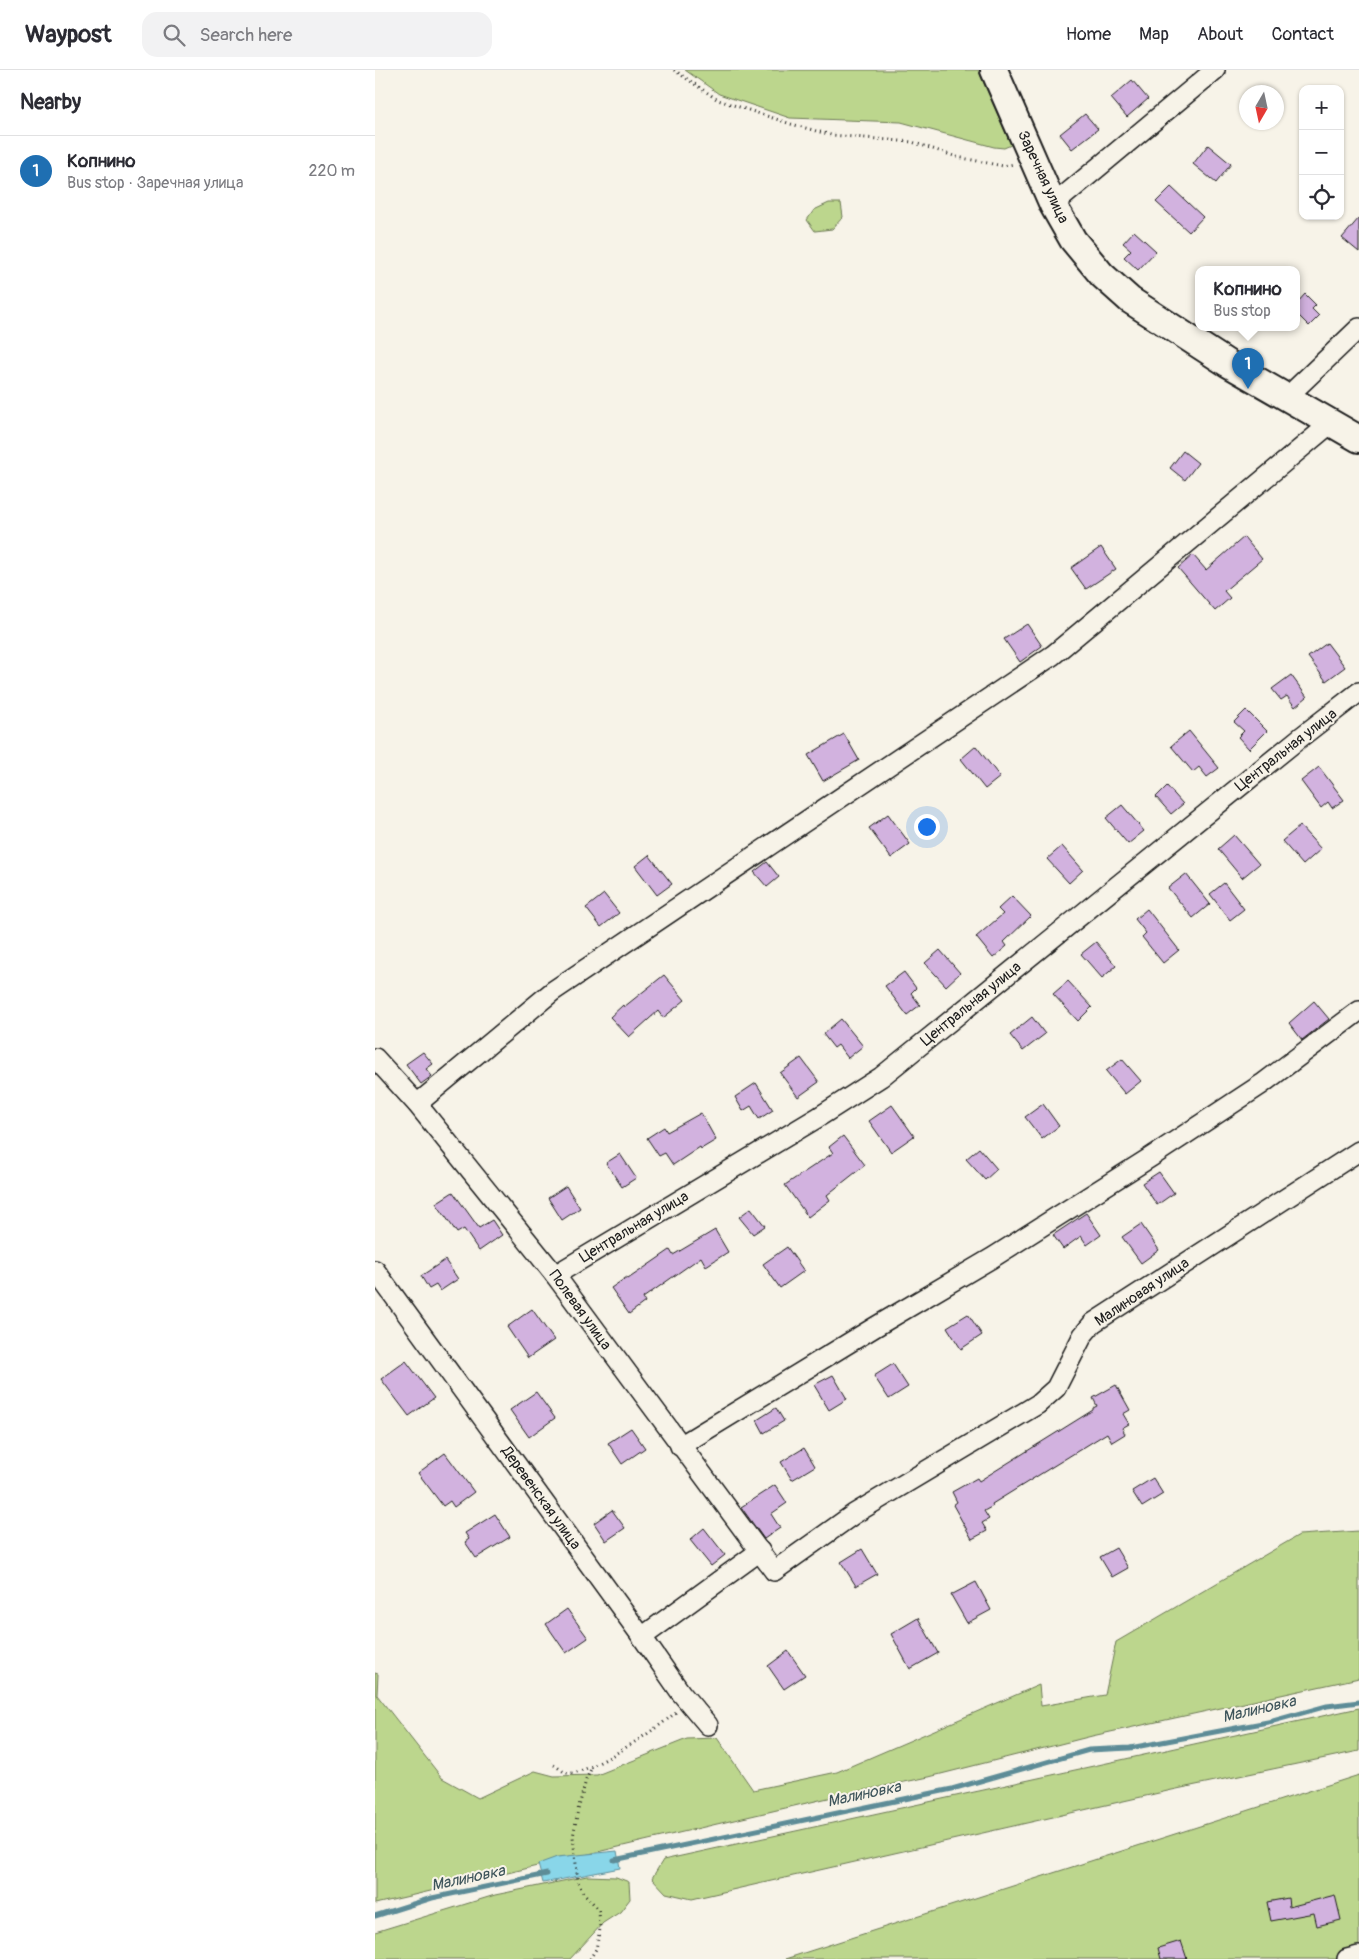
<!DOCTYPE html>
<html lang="en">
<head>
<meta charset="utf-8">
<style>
  body { margin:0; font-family:Pangolin,sans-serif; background:#f2f2f3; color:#2b2b33 }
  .controls { position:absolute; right:15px; top:15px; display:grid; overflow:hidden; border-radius:10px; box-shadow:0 1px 4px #0004 }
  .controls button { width:45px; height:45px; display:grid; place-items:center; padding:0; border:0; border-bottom:1px solid #e1e1e2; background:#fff; color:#2b2b33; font:25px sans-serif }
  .compass { position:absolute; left:864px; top:15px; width:45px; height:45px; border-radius:50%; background:#fff; box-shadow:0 1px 4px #0004; rotate:189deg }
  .you { position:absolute; left:551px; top:756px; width:18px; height:18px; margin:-12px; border:4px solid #fff; border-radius:50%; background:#1a73e8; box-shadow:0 0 0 8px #1a73e833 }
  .badge { display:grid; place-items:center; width:32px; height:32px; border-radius:50%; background:#1f6fb2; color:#fff; font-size:16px; font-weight:700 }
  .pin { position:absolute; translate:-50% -41px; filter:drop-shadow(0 1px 2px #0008) }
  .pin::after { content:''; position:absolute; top:26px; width:18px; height:15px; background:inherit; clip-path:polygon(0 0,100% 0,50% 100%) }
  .popup { position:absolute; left:820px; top:196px; width:105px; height:65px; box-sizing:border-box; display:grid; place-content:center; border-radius:10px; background:#fff; filter:drop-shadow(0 1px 4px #0005); font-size:16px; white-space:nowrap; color:#7c7c81 }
  .popup b { font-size:19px; color:#2b2b33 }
  .popup::after { content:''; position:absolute; left:50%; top:100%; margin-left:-10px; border:10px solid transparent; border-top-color:#fff }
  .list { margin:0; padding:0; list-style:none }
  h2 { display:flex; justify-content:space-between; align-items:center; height:65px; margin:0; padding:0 20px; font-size:21px }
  h2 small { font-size:16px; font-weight:400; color:#7c7c81 }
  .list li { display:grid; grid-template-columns:32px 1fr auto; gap:15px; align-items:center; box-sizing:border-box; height:70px; padding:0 20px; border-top:1px solid #e1e1e2 }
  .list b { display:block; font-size:19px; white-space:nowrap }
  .list p { margin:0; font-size:16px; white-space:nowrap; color:#7c7c81 }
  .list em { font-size:16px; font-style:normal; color:#7c7c81 }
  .icon { flex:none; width:28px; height:28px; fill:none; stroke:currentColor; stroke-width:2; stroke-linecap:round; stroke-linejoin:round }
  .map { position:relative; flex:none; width:984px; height:1889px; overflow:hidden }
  header { display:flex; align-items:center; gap:30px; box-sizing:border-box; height:70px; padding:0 25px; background:#fff; border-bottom:1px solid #e1e1e2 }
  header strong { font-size:24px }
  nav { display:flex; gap:28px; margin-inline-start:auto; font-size:18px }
  .search { width:350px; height:45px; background:#f2f2f3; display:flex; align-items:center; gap:12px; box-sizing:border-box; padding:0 18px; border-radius:15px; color:#7c7c81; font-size:19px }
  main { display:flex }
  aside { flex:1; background:#fff }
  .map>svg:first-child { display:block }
  .green { fill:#bcd68d; stroke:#6c7954 }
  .water { fill:#89d6e9; stroke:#5d8c97 }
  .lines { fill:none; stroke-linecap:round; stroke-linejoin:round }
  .stream { stroke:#5d8c97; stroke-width:5 }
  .building { fill:#d2b2df; stroke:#1c1c1c }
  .street-casing { stroke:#1c1c1c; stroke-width:22 }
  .secondary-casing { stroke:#1c1c1c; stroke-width:30 }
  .path { stroke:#1c1c1c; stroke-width:3; stroke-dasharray:1 4; stroke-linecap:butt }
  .street { stroke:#f7f3e8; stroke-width:19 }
  .secondary { stroke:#f7f3e8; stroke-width:26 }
  .labels { text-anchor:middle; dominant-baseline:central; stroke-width:4; stroke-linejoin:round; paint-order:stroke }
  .street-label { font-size:15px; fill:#1c1c1c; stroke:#f7f3e8 }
  .water-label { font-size:16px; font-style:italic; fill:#3d545a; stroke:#f7f3e8 }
</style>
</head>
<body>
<header>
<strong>Waypost</strong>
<div class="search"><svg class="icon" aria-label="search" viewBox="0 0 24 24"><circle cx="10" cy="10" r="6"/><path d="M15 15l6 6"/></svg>Search here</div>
<nav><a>Home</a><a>Map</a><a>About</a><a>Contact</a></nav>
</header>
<main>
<aside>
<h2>Nearby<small></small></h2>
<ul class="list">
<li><span class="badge">1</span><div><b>Копнино</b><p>Bus stop · Заречная улица</p></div><em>220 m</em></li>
</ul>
</aside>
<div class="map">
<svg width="984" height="1889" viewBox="0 0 984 1889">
  <rect width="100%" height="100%" fill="#f7f3e8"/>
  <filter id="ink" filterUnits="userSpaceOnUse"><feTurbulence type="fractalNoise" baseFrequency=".02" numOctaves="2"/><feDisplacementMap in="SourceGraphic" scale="10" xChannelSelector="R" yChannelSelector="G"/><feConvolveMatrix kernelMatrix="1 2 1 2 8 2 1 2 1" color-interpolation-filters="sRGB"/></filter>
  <g filter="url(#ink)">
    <g class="green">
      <polygon points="310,0 603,0 636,75 629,78 619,77 526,52 415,48 344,24"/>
      <polygon points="454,133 466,133 468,147 457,159 440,161 432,150 439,140"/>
      <polygon points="984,1461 984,1608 717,1666 554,1707 466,1725 0,1834 0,1603 3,1604 2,1625 67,1708 103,1728 160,1701 179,1706 222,1705 312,1669 342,1668 378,1720 462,1702 664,1615 666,1636 730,1625 741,1572 924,1465"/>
      <polygon points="984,1638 984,1681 797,1720 317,1829 291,1823 277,1808 288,1790"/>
      <polygon points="984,1705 984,1889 410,1889"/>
      <polygon points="212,1806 241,1807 254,1812 255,1829 245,1842 228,1853 195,1889 0,1889 0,1862 120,1825"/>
    </g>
    <polygon class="water" points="242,1781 245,1798 168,1813 163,1794 182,1787"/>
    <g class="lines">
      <g class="stream">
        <polyline points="239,1790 577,1719 714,1680 755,1678 898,1651 952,1636 984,1632"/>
        <polyline points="0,1846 57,1828 172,1804"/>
      </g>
    </g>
    <g class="building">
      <polygon points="757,10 773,29 752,47 736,28"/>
      <polygon points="710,44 723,59 697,79 685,64"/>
      <polygon points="833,75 856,94 841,113 818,94"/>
      <polygon points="796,117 828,147 814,162 781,132"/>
      <polygon points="984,148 984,182 967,168"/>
      <polygon points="759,161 781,181 763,200 749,187 756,180 748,173"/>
      <polygon points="930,224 941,235 937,239 944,246 934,256 922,244 922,233"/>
      <polygon points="808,381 823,393 810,410 795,398"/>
      <polygon points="869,467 887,489 849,521 855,528 840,541 803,498 818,485 831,500"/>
      <polygon points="726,477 741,499 711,519 696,498"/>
      <polygon points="652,554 667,576 645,592 629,569"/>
      <polygon points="952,573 970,597 951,611 933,587"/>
      <polygon points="916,605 932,627 920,637 912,626 906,630 897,619"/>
      <polygon points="871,640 892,661 874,679 863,667 869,661 859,652"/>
      <polygon points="814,661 844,698 832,707 824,697 818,702 796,676"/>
      <polygon points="469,664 484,690 448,711 433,685"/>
      <polygon points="601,676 625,707 610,719 586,689"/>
      <polygon points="944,697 969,730 957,738 953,732 946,738 926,711"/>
      <polygon points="792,716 808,734 796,744 781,727"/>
      <polygon points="747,735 769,761 753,774 731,748"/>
      <polygon points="513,744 535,774 516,788 494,758"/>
      <polygon points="925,756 946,779 928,795 907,771"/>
      <polygon points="859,765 884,794 867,808 843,779"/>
      <polygon points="687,776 708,800 694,813 672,789"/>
      <polygon points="274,785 297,814 282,825 260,796"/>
      <polygon points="392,792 404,807 392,817 379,802"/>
      <polygon points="811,804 835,834 818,848 793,818"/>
      <polygon points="849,813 869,839 855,850 835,824"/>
      <polygon points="229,824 244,843 226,857 211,838"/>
      <polygon points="637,826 656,846 629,872 632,876 618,888 601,867 628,844 623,839"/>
      <polygon points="772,839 804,880 788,893 767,867 771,863 760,849"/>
      <polygon points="721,872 741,896 727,908 706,884"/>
      <polygon points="565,880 585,903 571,916 550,893"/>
      <polygon points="529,902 541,918 536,923 545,935 532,945 510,916"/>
      <polygon points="289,905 310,930 288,948 283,941 254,967 235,947 248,935 249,937"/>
      <polygon points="693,911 717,937 703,951 678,924"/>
      <polygon points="939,931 954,949 927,970 914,953"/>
      <polygon points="657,947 670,964 648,981 635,965"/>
      <polygon points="466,949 488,976 473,988 463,975 459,978 448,964"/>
      <polygon points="48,982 58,994 51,999 57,1006 46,1014 31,994"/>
      <polygon points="426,988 444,1012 423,1027 405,1003"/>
      <polygon points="747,989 766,1011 750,1024 731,1001"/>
      <polygon points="381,1013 398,1040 384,1049 376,1036 368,1041 360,1027"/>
      <polygon points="668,1034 684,1056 667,1069 650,1047"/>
      <polygon points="517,1035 539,1066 516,1082 494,1051"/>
      <polygon points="326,1043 341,1070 326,1079 325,1077 298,1095 290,1083 284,1086 272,1068 289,1057 292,1062"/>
      <polygon points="468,1066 490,1095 452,1125 455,1130 433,1147 410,1115 458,1083 454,1077"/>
      <polygon points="604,1078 622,1099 610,1110 591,1089"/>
      <polygon points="245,1084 261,1108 247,1117 231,1093"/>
      <polygon points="784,1102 799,1123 782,1135 767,1113"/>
      <polygon points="191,1116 205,1138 187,1150 173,1128"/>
      <polygon points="78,1122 104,1158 117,1150 127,1165 104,1181 89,1159 82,1163 61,1133"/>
      <polygon points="376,1138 390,1156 378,1164 364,1147"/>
      <polygon points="711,1143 726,1165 712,1175 706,1166 688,1179 678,1165"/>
      <polygon points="766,1154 784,1180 766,1193 747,1167"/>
      <polygon points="340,1160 353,1182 331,1196 326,1187 268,1228 270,1232 254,1244 236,1218 252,1207 253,1209 295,1180 298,1185"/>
      <polygon points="412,1177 429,1201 405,1218 388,1194"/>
      <polygon points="70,1190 83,1209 65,1221 61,1215 54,1219 46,1206"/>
      <polygon points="157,1239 179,1270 153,1288 132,1257"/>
      <polygon points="593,1244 607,1265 586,1279 572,1257"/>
      <polygon points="31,1291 59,1328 34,1346 6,1309"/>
      <polygon points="518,1294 533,1317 514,1329 499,1306"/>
      <polygon points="458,1305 472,1329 454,1340 439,1315"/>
      <polygon points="741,1315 755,1340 748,1344 754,1354 747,1358 750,1364 737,1372 732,1363 617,1434 618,1436 609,1441 614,1449 607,1453 612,1461 597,1469 578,1435 582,1432 577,1422 602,1408 604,1411 718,1340 718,1338 722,1336 718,1328"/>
      <polygon points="161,1322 180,1348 154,1367 135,1340"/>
      <polygon points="401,1338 409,1351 389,1363 382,1350"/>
      <polygon points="256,1358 270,1378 247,1394 233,1373"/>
      <polygon points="429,1378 440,1396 417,1410 406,1392"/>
      <polygon points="70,1383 99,1422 79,1437 75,1431 68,1436 43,1403"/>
      <polygon points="778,1408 788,1424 767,1437 757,1421"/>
      <polygon points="400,1415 412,1433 396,1444 405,1458 389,1469 366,1437"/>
      <polygon points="237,1440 250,1458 231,1471 219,1453"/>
      <polygon points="120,1444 135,1467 101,1488 90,1472 94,1469 90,1463"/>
      <polygon points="329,1458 350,1485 336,1496 315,1470"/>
      <polygon points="741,1478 753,1498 737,1507 725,1487"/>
      <polygon points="487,1479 502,1504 481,1516 466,1492"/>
      <polygon points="601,1512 616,1540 592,1553 576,1525"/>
      <polygon points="192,1539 213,1568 191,1583 171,1554"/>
      <polygon points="543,1548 563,1583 535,1599 516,1564"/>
      <polygon points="413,1581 430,1605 409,1619 393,1596"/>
      <polygon points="960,1825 966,1850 942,1856 939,1843 896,1851 892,1832 913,1828 914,1837"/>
      <polygon points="806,1871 812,1889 786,1889 783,1878"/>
    </g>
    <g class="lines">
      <g class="street-casing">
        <g id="street">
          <polyline points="678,135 840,0"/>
          <polyline points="911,328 984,258"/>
          <polyline points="0,988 42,1034 180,1205 399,1501 479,1444 663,1334 681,1318 708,1265 718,1253 984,1081"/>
          <polyline points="42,1034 178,921 678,585 955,354"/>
          <polyline points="0,1200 267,1567 306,1623 333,1655"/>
          <polyline points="180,1205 442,1048 506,1007 926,667 984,622"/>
          <polyline points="305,1376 500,1257 617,1188 776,1087 887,1014 984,941"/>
          <polyline points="267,1567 385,1481"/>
          <polyline points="972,1889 984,1886"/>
        </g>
      </g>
      <g class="secondary-casing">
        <polyline id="secondary" points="619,0 678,135 698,170 727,205 755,230 852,293 984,369"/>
      </g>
      <g class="path">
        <polyline points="299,0 343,30 416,54 456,65 537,72 582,87 628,96 639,94"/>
        <path d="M179 1695C183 1697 188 1702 192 1703 210 1707 287 1656 301 1642"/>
        <polyline points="215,1889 221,1879 225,1859 224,1840 207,1821 203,1812 198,1767 203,1740 211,1710 217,1697"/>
      </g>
      <use href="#street" class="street"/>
      <use href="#secondary" class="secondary"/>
    </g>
  </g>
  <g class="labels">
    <g class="street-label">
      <text transform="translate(668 107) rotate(65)">Заречная улица</text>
      <text transform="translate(911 680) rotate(-38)">Центральная улица</text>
      <text transform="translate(596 934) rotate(-39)">Центральная улица</text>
      <text transform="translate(259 1157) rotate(-31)">Центральная улица</text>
      <text transform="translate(767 1222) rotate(-34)">Малиновая улица</text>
      <text transform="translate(205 1240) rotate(54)">Полевая улица</text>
      <text transform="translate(166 1428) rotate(54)">Деревенская улица</text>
    </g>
    <g class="water-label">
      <text transform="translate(884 1639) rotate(-13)">Малиновка</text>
      <text transform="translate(489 1724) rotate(-12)">Малиновка</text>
      <text transform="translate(93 1808) rotate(-12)">Малиновка</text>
    </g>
  </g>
</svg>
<div class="controls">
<button>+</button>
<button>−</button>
<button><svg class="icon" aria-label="locate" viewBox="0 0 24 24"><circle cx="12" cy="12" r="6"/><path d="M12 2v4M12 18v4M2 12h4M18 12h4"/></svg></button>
</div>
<svg class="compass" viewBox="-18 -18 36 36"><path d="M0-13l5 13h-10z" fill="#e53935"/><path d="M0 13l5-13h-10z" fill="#7c7c81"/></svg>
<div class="you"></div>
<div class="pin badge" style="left:873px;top:319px">1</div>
<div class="popup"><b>Копнино</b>Bus stop</div>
</div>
</main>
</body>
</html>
